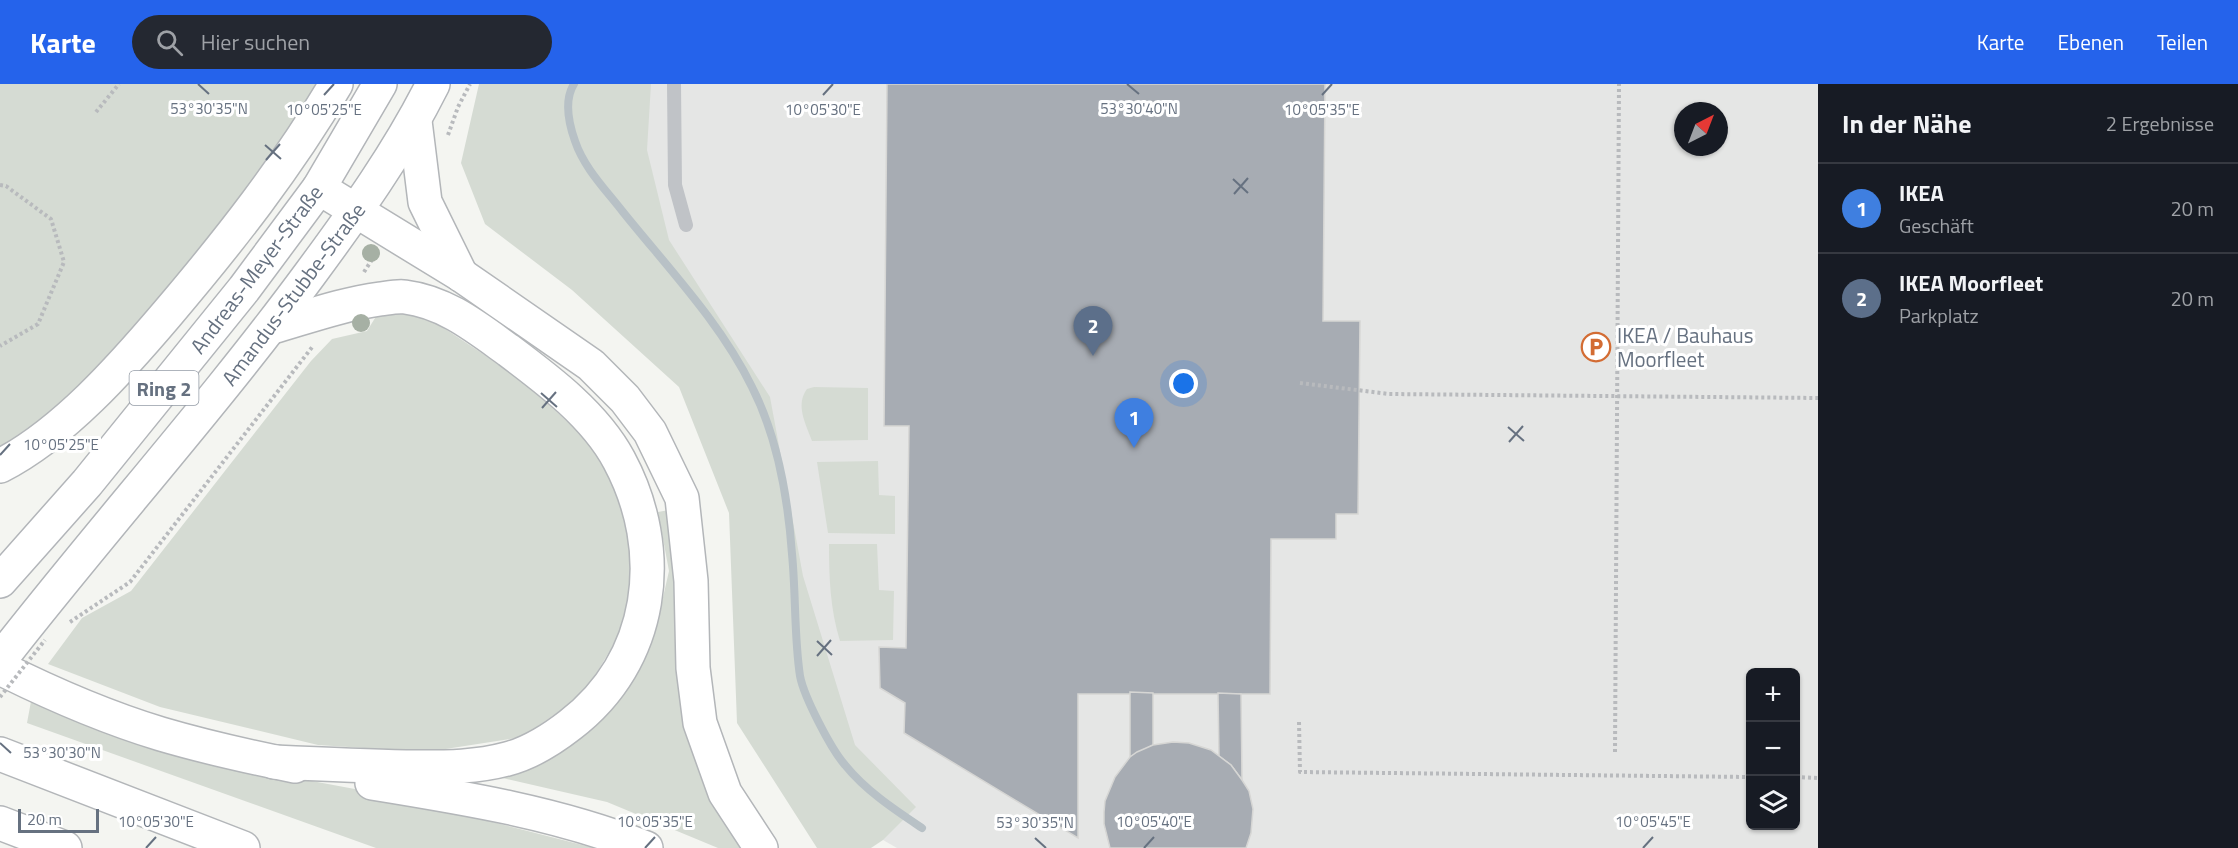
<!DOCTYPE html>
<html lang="de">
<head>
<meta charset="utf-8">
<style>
  body { margin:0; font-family:"Titillium Web",sans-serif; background:#242831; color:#f1f3f6 }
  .controls { position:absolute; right:18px; bottom:18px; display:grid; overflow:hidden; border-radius:9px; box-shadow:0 2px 4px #0004 }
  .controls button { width:54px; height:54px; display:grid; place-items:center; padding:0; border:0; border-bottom:2px solid #363941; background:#171b24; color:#f1f3f6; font:30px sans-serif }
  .compass { position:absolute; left:1674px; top:18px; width:54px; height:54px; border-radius:50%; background:#171b24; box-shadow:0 2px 4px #0004; rotate:42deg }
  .scale { position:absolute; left:18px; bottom:15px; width:81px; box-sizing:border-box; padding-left:6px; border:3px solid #667180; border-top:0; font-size:16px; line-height:21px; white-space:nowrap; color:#667180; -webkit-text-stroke:4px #fff; paint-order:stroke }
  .you { position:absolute; left:1184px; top:300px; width:21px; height:21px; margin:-15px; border:4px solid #fff; border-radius:50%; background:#1a73e8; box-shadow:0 0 0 9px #1a73e833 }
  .badge { display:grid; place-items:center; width:39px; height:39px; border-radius:50%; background:#2563eb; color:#fff; font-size:20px; font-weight:700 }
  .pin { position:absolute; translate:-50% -50px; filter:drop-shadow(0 2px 3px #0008) }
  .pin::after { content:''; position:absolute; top:32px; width:21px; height:18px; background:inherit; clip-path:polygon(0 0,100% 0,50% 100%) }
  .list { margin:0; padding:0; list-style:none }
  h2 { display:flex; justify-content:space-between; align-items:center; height:78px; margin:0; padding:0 24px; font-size:26px }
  h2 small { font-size:20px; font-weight:400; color:#9ea1a6 }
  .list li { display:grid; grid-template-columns:39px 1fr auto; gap:18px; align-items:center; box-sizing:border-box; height:90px; padding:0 24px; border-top:2px solid #363941 }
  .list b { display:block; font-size:22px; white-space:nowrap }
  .list p { margin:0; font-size:20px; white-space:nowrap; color:#9ea1a6 }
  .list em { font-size:20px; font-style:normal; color:#9ea1a6 }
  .icon { flex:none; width:33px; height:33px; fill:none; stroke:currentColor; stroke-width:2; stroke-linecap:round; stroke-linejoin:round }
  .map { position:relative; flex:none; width:1818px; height:764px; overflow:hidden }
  header { display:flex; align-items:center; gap:36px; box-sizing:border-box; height:84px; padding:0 30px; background:#2563eb; color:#fff }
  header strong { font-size:28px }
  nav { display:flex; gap:33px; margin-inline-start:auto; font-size:21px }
  .search { width:420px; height:54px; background:#242831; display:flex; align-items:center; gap:15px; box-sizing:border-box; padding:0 21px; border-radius:33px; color:#9ea1a6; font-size:22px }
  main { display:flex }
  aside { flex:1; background:#171b24 }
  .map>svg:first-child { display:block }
  .built { fill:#e5e6e5; fill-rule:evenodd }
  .green { fill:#d5dbd3 }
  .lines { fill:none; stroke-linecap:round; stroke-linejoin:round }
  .stream { stroke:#b8c1c6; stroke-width:8 }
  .building { fill:#a7acb3; stroke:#d6d6d4; stroke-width:1.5 }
  .primary-casing { stroke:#b2b5b9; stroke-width:36 }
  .highway-casing { stroke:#b3b6b9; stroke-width:36 }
  .path { stroke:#b8babd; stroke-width:4; stroke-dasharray:3 3; stroke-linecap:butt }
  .lane { stroke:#c0c3c7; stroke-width:14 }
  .primary { stroke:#fff; stroke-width:33 }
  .highway { stroke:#fff; stroke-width:33 }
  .path-bridge { stroke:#b8babd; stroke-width:4; stroke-dasharray:3 3; stroke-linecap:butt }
  .tree { fill:#a6b0a4 }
  .ticks { fill:none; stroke:#667180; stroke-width:2 }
  .labels { text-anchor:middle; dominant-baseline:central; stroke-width:6; stroke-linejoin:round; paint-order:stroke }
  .shield { fill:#fff; stroke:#949ca6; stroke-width:1.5 }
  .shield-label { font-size:20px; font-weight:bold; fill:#667180 }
  .street-label { font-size:21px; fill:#667180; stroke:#fff }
  .poi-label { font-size:21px; fill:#667180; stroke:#fff; text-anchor:start }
  .ticks-label { font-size:15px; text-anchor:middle; fill:#667180; stroke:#fff; stroke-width:6; stroke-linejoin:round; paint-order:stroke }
</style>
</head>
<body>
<header>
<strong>Karte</strong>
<div class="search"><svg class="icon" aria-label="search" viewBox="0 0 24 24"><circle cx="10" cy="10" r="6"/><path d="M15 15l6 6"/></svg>Hier suchen</div>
<nav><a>Karte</a><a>Ebenen</a><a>Teilen</a></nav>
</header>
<main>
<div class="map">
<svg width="1818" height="764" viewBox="0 0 1818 764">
  <rect width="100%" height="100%" fill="#f4f5f1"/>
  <path class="built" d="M537 0H1818V764H897L883 756 854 727 785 461ZM1683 27H1719V63H1683ZM1750 588H1796V742H1750Z"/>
  <g class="green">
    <polygon points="0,0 318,0 274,70 206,161 88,298 14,356 0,364"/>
    <polygon points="479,0 651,0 647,66 669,156 770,313 803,492 855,661 916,723 883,756 871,764 817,764 737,639 729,429 679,303 572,206 485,140 461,79"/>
    <polygon points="380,226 421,229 521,295 600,368 638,463 630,533 584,610 522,653 426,668 318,661 160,623 48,580 82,534 131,507 311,277 332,255 367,247"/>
    <path d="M814 303 868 304V356L812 357C806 340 795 321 807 305Z"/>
    <polygon points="878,377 879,411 895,412 895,450 828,449 817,378"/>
    <polygon points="669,426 684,583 751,764 718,764 607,718 494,692 637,586 656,544 669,487 658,428"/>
    <path d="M829 460H877L879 506 894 507 893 556 840 557C830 525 829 493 829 460Z"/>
    <polygon points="32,612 182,673 387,711 594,764 376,764 27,639"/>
  </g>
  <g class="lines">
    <path class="stream" d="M574 0C564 16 569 40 575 57 584 84 606 106 623 128 668 184 720 238 752 303 778 354 788 414 792 470 796 511 794 552 800 592 804 613 831 665 845 681 866 707 895 726 922 744"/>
  </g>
  <g class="building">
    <polygon points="887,0 1325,0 1323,237 1360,237 1358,430 1336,430 1336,455 1271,455 1270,610 1078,610 1078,754 904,649 905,619 880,604 879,563 906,564 909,342 884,342"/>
    <polygon points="1130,608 1153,609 1153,661 1130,673"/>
    <polygon points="1218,609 1241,610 1242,696 1231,681 1219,672"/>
    <polygon points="1173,658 1189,659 1211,666 1231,681 1242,696 1249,707 1253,725 1251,749 1246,764 1110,764 1104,740 1104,728 1105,717 1115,693 1130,673 1137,668 1153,661"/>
  </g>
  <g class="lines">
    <g class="primary-casing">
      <g id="primary">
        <polyline points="0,497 87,399 244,205 319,104 380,0"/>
        <path d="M0 576C101 446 212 323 310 190 355 129 399 68 433 0"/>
      </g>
    </g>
    <g class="highway-casing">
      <g id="highway">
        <polyline points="415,37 425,118 461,191"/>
        <polyline points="319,104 461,191 591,281 625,315 650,348 682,414 691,497 693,584 700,639 725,709 761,764"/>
        <path d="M272 243C307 233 343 220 380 215 388 214 397 212 405 213 445 218 476 243 508 266 548 296 595 331 619 376 668 467 654 577 570 641 552 655 530 669 507 675 474 684 441 683 406 683 362 682 318 680 274 678"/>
        <path d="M0 382C63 350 122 283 167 230 229 157 288 82 336 0"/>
        <path d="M0 584C52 610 105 633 161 650 205 663 250 673 295 682"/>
        <polyline points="0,670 243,764"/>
        <path d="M372 699C465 714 558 729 646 764"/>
        <polyline points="0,739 65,764"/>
      </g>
    </g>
    <g class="path">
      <polyline points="96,28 119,0"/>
      <polyline points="448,51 458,23 470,0"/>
      <polyline points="0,101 6,102 51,135 64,178 38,240 0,262"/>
      <polyline points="364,188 375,171"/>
      <polyline points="1300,299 1389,310 1818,314"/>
      <polyline points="70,538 130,498 313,262"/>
      <polyline points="1299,638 1300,688 1750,693"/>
      <polyline points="1615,668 1619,0"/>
      <polyline points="1796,693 1818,694"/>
    </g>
    <polyline class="lane" points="674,0 675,101 686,141"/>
    <use href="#primary" class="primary"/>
    <use href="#highway" class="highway"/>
    <polyline class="path-bridge" points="0,613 45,556"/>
  </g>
  <g class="tree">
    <circle cx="371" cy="169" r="9"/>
    <circle cx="361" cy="239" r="9"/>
  </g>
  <path class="ticks" d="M198 0 209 10M1127 0 1139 10M324 11 334 0M823 11 833 0M1322 11 1332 0M265 61 281 75M266 76 280 60M1233 95 1248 109M1234 110 1248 94M541 309 557 323M542 324 556 308M1508 343 1524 357M1509 358 1523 342M0 371 10 360M817 557 832 571M817 572 831 556M0 659 11 669M1035 754 1046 764M146 764 156 753M645 764 655 753M1144 764 1154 753M1643 764 1653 753"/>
  <defs>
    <g id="parking-ring" transform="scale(1.5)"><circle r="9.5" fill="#fff" stroke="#d36c33" stroke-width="1.5"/><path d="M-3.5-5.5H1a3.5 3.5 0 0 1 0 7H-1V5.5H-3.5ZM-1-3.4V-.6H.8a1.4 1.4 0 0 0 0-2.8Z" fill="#d36c33"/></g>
  </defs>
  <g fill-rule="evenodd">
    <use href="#parking-ring" x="1596" y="263"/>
  </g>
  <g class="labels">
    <rect class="shield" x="129.5" y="287" width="69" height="34" rx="4.5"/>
    <g class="shield-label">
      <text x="164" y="304">Ring 2</text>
    </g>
    <g class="street-label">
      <text transform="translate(256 185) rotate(-53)">Andreas-Meyer-Straße</text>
      <text transform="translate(293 210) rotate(-53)">Amandus-Stubbe-Straße</text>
    </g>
    <g class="poi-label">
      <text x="1617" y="251">IKEA / Bauhaus<tspan x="1617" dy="24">Moorfleet</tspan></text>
    </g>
  </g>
  <g class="ticks-label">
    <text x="209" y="30">53°30'35"N</text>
    <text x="1139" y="30">53°30'40"N</text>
    <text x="823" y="31">10°05'30"E</text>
    <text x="1322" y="31">10°05'35"E</text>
    <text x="324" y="31">10°05'25"E</text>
    <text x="61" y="366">10°05'25"E</text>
    <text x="62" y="674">53°30'30"N</text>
    <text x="156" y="743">10°05'30"E</text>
    <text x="655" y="743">10°05'35"E</text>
    <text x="1154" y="743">10°05'40"E</text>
    <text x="1653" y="743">10°05'45"E</text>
    <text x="1035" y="744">53°30'35"N</text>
  </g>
</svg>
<div class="controls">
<button>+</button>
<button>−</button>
<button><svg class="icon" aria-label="layers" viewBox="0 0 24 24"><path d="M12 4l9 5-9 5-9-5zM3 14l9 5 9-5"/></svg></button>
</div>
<svg class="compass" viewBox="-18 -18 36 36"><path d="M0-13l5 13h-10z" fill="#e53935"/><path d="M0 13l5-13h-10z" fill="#9ea1a6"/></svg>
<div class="scale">20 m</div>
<div class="you"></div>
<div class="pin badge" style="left:1134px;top:364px;background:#3f7fe0">1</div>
<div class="pin badge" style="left:1093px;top:272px;background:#5c6f8a">2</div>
</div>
<aside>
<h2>In der Nähe<small>2 Ergebnisse</small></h2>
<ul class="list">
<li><span class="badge" style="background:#3f7fe0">1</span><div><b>IKEA</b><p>Geschäft</p></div><em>20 m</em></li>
<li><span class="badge" style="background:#5c6f8a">2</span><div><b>IKEA Moorfleet</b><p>Parkplatz</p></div><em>20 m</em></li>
</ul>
</aside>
</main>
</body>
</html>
